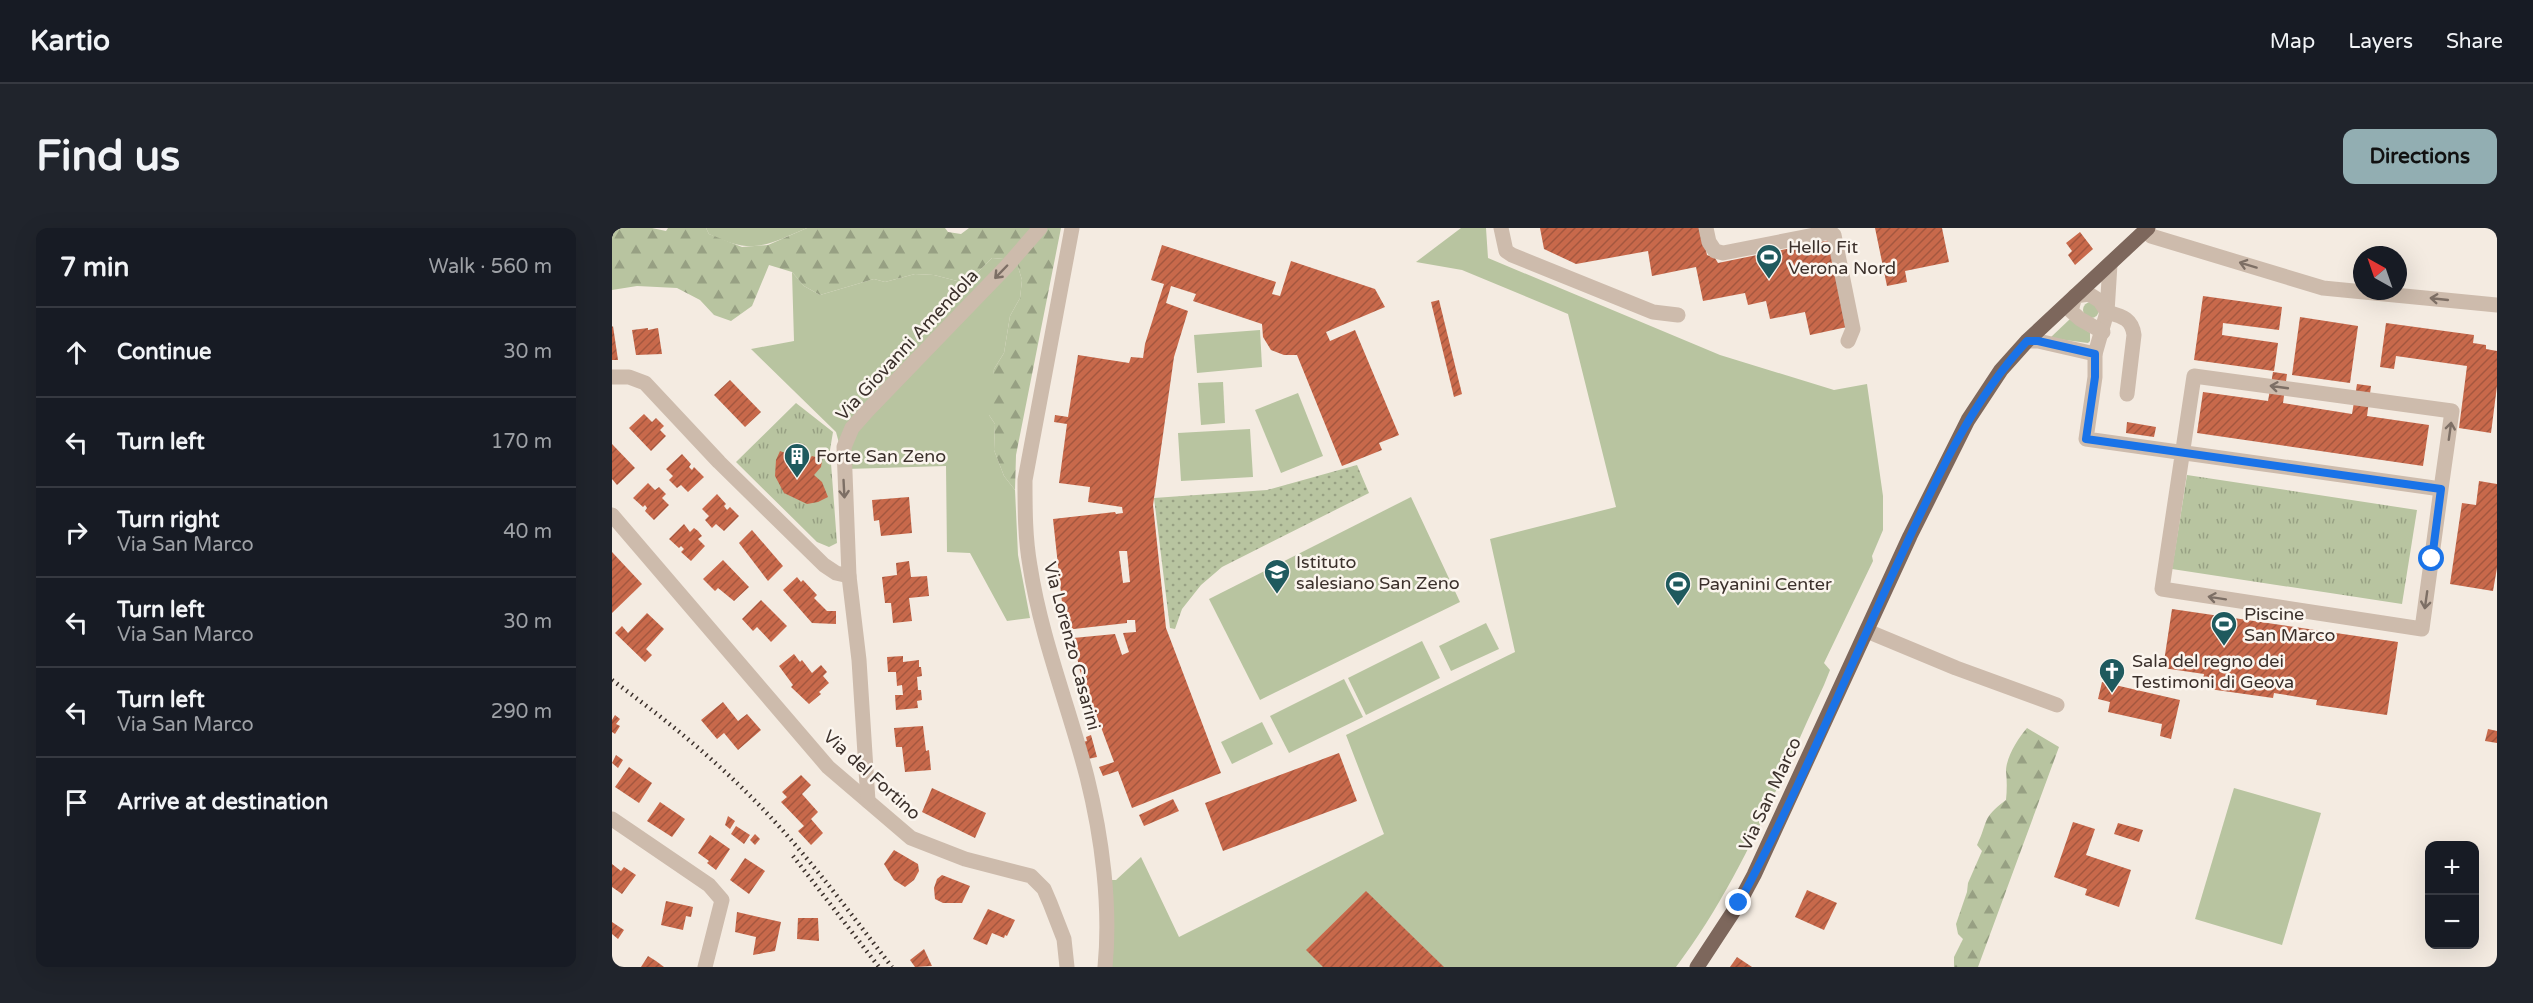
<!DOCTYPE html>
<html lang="en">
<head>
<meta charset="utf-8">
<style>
  body { margin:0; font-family:"Varela Round",sans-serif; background:#20242c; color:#f1f3f6 }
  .controls { position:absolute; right:18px; bottom:18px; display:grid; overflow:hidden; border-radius:12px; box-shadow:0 6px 24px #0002 }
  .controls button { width:54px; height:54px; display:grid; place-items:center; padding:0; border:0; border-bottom:2px solid #363941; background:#171b24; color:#f1f3f6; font:30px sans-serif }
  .compass { position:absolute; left:1741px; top:18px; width:54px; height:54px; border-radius:50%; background:#171b24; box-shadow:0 6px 24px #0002; rotate:320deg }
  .stop { position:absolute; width:18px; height:18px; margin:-14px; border:4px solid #1a73e8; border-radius:50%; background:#fff }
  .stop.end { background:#1a73e8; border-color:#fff; box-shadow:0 2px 6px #0008 }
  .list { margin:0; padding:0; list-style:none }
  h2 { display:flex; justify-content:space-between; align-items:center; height:78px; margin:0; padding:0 24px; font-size:26px }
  h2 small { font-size:20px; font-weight:400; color:#9ea1a6 }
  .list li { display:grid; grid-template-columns:39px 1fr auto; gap:18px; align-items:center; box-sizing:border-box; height:90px; padding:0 24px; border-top:2px solid #363941 }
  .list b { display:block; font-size:22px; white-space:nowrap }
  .list p { margin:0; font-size:20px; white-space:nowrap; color:#9ea1a6 }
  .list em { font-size:20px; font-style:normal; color:#9ea1a6 }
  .icon { flex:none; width:33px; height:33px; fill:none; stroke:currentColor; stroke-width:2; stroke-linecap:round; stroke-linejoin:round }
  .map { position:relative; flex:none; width:1885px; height:739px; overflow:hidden; border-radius:12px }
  header { display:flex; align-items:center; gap:36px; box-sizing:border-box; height:84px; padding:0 30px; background:#171b24; border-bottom:2px solid #363941 }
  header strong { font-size:28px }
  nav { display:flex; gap:33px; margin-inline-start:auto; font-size:21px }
  .intro { display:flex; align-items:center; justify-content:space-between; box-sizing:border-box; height:144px; padding:0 36px }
  h1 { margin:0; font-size:42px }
  .button { padding:15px 27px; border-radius:12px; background:#92aeb2; color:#111; font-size:21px; font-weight:700 }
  main { display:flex; gap:36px; padding:0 36px }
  aside { flex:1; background:#171b24; border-radius:12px; box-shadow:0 6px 24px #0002 }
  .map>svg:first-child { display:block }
  .grass { fill:#b8c4a0 }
  .forest { fill:url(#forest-firs) }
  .park { fill:url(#park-tufts) }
  .garden { fill:url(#garden-dots) }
  .building { fill:url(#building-hatch); fill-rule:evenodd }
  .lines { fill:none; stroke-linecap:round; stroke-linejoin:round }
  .minor { stroke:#cdbbac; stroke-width:15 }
  .major { stroke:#7d675c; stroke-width:15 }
  .rail { stroke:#3b302b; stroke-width:4.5; stroke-dasharray:1.5 4.5; stroke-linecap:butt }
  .oneway { stroke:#7d6f65 }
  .route { stroke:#1a73e8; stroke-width:8 }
  .labels { text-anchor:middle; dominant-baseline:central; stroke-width:5; stroke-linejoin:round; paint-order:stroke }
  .poi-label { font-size:18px; fill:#3b302b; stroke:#fbf5ee; text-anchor:start }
  .street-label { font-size:18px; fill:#3b302b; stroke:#fbf5ee }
</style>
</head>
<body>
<header>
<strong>Kartio</strong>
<nav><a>Map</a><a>Layers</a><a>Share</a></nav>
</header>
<div class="intro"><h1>Find us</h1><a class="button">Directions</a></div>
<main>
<aside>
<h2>7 min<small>Walk · 560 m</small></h2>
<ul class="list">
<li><svg class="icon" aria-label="ahead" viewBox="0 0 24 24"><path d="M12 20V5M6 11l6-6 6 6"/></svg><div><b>Continue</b></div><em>30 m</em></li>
<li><svg class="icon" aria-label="left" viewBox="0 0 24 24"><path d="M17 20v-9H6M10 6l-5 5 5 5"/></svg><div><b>Turn left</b></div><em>170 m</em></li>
<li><svg class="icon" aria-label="right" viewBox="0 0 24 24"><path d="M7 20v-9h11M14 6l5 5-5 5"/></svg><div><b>Turn right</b><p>Via San Marco</p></div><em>40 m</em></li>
<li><svg class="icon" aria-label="left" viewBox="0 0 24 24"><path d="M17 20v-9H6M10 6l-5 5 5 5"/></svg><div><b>Turn left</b><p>Via San Marco</p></div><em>30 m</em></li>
<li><svg class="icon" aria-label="left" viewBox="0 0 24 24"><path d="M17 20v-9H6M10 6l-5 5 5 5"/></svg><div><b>Turn left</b><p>Via San Marco</p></div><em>290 m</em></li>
<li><svg class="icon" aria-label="arrive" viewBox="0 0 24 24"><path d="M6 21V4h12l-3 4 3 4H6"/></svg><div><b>Arrive at destination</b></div></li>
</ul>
</aside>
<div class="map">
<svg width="1885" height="739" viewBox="0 0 1885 739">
  <defs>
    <pattern id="forest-firs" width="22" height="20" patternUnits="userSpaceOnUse" patternTransform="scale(1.5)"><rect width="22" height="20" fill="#b8c4a0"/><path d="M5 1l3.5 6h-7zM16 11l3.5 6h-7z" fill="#97a083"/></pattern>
    <pattern id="park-tufts" width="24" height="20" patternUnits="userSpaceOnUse" patternTransform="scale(1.5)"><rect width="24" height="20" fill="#b8c4a0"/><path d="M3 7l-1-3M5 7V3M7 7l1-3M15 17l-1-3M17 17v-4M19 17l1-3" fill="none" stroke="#97a083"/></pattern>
    <pattern id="garden-dots" width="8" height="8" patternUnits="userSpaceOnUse" patternTransform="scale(1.5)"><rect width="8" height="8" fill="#b8c4a0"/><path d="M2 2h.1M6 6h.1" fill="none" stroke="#97a083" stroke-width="1.8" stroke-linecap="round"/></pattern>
    <pattern id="building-hatch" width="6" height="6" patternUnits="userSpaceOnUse" patternTransform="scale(1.5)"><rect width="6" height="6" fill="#c8694b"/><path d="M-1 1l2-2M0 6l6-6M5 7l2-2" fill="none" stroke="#a4573f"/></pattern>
  </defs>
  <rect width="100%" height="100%" fill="#f4ebe1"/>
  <g class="grass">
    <path d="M94 0H195C153 18 140 27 97 6Z"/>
    <path d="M849 0H874L876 30 1108 127 1222 162 1255 156 1271 268V302L1260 328 1261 333 1212 435 1218 442 1212 457C1167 553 1128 655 1064 739H498V652H504L529 629 567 709 772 606 734 507 903 424 878 311 1004 279 956 86 850 42 804 34Z"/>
    <polygon points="380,30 404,32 410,52 408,70 398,88 392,125 382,141 377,187 383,196 382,222 392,248 403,262 406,327 418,390 395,393 358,325 335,324 334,238 234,241 224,204 139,121 182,113 180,44 192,58 208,67 262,51 273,54 303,46 322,47 349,54 365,45"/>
    <circle cx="1479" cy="82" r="8"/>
    <polygon points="1458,91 1478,105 1478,113 1476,115 1438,110"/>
    <polygon points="648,102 650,139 585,145 582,107"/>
    <polygon points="611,154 613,195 589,197 586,155"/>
    <polygon points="686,165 711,228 669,245 643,182"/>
    <polygon points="638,201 641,249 569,253 566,205"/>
    <polygon points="799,269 848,374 648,472 597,371"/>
    <polygon points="874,395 887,421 839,443 827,418"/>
    <polygon points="810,413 828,450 754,487 736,450"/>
    <polygon points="732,451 751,489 677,525 658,488"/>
    <polygon points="650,494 661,516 620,536 609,514"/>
    <polygon points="1622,560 1709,585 1670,717 1583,691"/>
  </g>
  <g class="forest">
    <polygon points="0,0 40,0 54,3 56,0 94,0 97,6 130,19 156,17 195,0 333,0 336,4 349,6 357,0 449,0 404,227 403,262 392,248 382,222 383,196 377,187 376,173 382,141 392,125 398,88 408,70 410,52 404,32 380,30 365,45 349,54 322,47 303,46 273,54 262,51 208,67 192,58 180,44 157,37 140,78 119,93 102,87 88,72 65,60 25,58 0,62"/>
    <path d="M1415 500 1447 519 1366 739H1342V729L1351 711 1346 706 1344 696 1355 664 1356 655 1370 623 1365 617C1377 592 1369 591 1394 572 1395 562 1395 553 1394 543 1394 530 1406 510 1415 500Z"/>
  </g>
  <g class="park">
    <polygon points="184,175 221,204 218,222 225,315 217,319 205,314 124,234"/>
    <polygon points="1575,247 1805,282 1790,376 1560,341"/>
  </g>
  <polygon class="garden" points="745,237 757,265 610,339 589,357 570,381 563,401 558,400 542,270 655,262"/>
  <g class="building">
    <polygon points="928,0 1089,0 1095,27 1103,30 1106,35 1218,12 1235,99 1198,107 1193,84 1158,91 1154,73 1136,77 1133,65 1091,73 1084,39 1040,48 1036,23 964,36 932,21"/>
    <polygon points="1263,0 1330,0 1337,34 1293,43 1295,54 1275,58"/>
    <polygon points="1468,4 1481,21 1463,37 1456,27 1460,23 1454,15"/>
    <path d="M550 17 664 54 660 66 668 68 679 33 763 61 773 79 714 104 718 113 743 102 787 207 767 215 770 222 730 238 685 127H672L659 122 651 109 650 96 581 73 584 66 559 58 554 75 576 83 562 129 541 277 554 400 609 545 520 580 506 543 491 548 487 539 502 534 468 443 461 410 503 406 510 427 517 424 511 405 524 404 523 392H515V395L453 402 441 291 503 284 504 286 511 285 510 279 476 274 478 259 447 255 455 196 442 194 443 187 456 189 466 127 517 135 519 129 531 130 533 116 552 56 539 52ZM507 323H515L518 354 511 355Z"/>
    <polygon points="1591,68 1670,79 1667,102 1611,95 1610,107 1666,115 1662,143 1582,132"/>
    <polygon points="827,72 850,166 842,169 819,74"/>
    <polygon points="1688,89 1746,98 1738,155 1680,147"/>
    <polygon points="1774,95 1862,107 1861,115 1874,117 1874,121 1885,123 1885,158 1879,205 1847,200 1855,138 1784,128 1782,141 1768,139"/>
    <polygon points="1,98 6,132 0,132 0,99"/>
    <polygon points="36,100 36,102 46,100 50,126 24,127 20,102"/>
    <polygon points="1661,144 1675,146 1671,175 1740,186 1745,156 1759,158 1755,188 1817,197 1811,238 1585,205 1591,164 1656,173"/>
    <polygon points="118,152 149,184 133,199 102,167"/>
    <polygon points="32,186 40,194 44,190 52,198 48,202 54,208 39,223 17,200"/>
    <polygon points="1515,194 1544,199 1542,209 1514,205"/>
    <polygon points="0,216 23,240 5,257 0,251"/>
    <polygon points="168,223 184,229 192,236 200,228 207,230 210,233 209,239 202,247 210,254 216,269 206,274 195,276 172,265 163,248 164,232"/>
    <polygon points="70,226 79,236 77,239 80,242 82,239 92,249 76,264 69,257 65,260 57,252 61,248 54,241"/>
    <polygon points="1867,253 1885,256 1885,340 1881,363 1838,356 1850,275 1864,277"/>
    <polygon points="36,255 43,262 47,259 54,266 50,270 57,277 42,292 33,283 35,280 33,277 31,279 21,270"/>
    <polygon points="105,266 114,276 112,278 115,282 118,279 127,288 112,303 104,296 100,300 93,292 97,288 90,281"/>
    <polygon points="297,269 300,305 269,308 267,292 262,293 260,272"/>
    <polygon points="72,296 78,304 82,300 86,303 90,308 86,311 93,318 79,333 69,324 72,321 69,318 67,320 57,311"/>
    <polygon points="140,302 171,338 156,353 127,315"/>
    <polygon points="0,324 30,356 0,385"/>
    <polygon points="111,332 137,359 122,373 106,360 103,363 91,351"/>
    <polygon points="297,333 299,349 315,348 317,368 297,370 300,393 281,395 279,375 273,375 270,349 285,347 284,335"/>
    <polygon points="185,349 189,354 191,352 205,367 202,370 215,383 224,383 224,396 200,395 171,362"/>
    <polygon points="149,372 175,398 159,414 145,399 141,403 130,391"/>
    <polygon points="1560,381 1786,414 1775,487 1704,477 1705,472 1662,465 1661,470 1590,460 1592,446 1551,440"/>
    <polygon points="35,385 52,401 34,421 40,427 33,434 3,405 10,398 16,405"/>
    <polygon points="182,426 188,434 190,432 200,445 209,437 215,444 211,448 217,455 207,464 209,466 197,476 179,459 181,457 167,438"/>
    <polygon points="291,428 291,434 307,432 307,439 309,439 310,448 305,449 306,462 309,462 310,472 305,473 306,480 284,482 283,467 291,467 290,457 285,458 284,444 276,444 275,429"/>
    <polygon points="1490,454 1568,472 1559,511 1548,508 1550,496 1496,484 1498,474 1486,471"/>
    <polygon points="111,474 126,493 135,486 149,502 126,522 112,505 105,511 89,492"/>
    <polygon points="3,487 8,491 4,496 8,498 3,506 0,504 0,492"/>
    <polygon points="311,498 314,523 317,522 319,542 293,544 290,519 284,519 282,500"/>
    <polygon points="1876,501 1885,503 1885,515 1873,513"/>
    <polygon points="479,507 485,529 476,531 471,514 475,513 474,509"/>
    <polygon points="727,525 745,573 611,623 593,575"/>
    <polygon points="4,527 11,532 6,540 0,535"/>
    <polygon points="17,539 40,555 27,575 3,559"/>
    <polygon points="189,547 199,557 190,566 206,584 199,591 211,605 199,617 186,603 192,598 169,574 175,569 170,564"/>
    <polygon points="320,560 374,585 363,610 310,584"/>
    <polygon points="561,571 567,583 532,598 527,587"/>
    <polygon points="48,574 73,591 60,609 35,593"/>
    <polygon points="116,588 123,593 118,601 113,597"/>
    <polygon points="1461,594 1483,601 1474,627 1519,642 1507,679 1473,667 1475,661 1442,649"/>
    <polygon points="1506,595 1531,602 1527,614 1502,606"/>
    <polygon points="124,598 138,607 132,616 119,606"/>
    <polygon points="143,606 148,611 143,617 138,612"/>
    <polygon points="98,607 118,621 104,642 95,635 97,633 86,625"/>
    <polygon points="282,622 306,636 307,643 302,652 293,659 282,652 272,636"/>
    <polygon points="133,630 153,643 137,666 118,652"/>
    <polygon points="0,636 9,643 12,639 24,647 10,666 0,659"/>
    <polygon points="330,647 358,658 350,675 331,675 323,671 322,660 325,651"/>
    <polygon points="1195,662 1225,675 1212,702 1183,689"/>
    <polygon points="754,663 832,739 711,739 694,722"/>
    <polygon points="54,673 81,679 79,689 74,688 71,702 49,697"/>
    <polygon points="376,681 403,692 395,708 393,707 392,710 380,705 375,717 361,711"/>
    <polygon points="125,684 169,694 163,723 141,727 144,709 123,704"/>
    <polygon points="186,690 206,690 207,713 185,711"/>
    <polygon points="0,694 12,702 6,711 0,706"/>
    <polygon points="312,721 320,738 303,739 298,732"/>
    <polygon points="36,728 44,733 52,739 29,739"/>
    <polygon points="1125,729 1140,739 1118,739"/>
  </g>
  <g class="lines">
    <g class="minor">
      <path d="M460 0 413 252C413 281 413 310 418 338 429 410 457 479 475 549 490 609 499 678 493 739"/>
      <polyline points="889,0 894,23 900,27 1041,84 1066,87"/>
      <polyline points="1094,0 1097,14 1103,23 1111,25 1218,4 1222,7 1241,101 1236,113"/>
      <polyline points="1534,2 1539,8 1711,60 1885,77"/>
      <path d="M1498 36 1495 84 1483 126V149L1474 211C1592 228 1711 244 1829 261L1810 401 1550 361C1561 290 1571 219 1582 148L1840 183 1829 261"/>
      <path d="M1491 104 1468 91 1459 83 1463 68 1477 66 1488 73 1495 84C1509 88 1520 90 1522 107L1515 166"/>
      <polyline points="1415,113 1426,113 1483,126"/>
      <polyline points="0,149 17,149 33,155 107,234 212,337 224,345 237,348"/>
      <polyline points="0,287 216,539 299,610 353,631 419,648 432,661 438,675 452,711 455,739"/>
      <polyline points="1255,403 1344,440 1445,477"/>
      <polyline points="256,573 247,432 237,348 232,219 240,200 256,182 395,38 428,0"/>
      <polyline points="0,591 97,657 110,672 93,739"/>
    </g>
    <polyline class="major" points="1085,739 1127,675 1142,647 1298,308 1356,192 1389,142 1415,113 1536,0"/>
    <g class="rail">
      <path d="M0 452C53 491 104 532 149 579 197 629 238 685 280 739"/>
      <polyline points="181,628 267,739"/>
    </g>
  </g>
  <defs><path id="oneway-shaft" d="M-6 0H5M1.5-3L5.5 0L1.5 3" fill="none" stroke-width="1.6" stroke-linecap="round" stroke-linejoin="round" transform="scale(1.5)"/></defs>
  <g class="oneway">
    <use href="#oneway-shaft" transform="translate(1636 37) rotate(-163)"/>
    <use href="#oneway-shaft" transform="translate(389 44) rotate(134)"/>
    <use href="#oneway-shaft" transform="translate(1827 71) rotate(-174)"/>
    <use href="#oneway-shaft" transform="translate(1667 159) rotate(-172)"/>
    <use href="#oneway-shaft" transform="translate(1838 203) rotate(-82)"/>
    <use href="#oneway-shaft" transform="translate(232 261) rotate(87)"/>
    <use href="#oneway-shaft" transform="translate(1605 370) rotate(-171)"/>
    <use href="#oneway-shaft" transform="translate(1814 372) rotate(98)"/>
  </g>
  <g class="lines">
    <path class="route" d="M1127 675C1185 567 1232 452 1283 341 1320 261 1355 178 1415 113H1426L1483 126V149L1474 211 1829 261 1820 331"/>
  </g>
  <defs>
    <g id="stadium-pin" transform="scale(1.35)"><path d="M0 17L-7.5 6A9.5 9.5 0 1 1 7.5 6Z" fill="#1f5a5e" stroke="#fbf5ee"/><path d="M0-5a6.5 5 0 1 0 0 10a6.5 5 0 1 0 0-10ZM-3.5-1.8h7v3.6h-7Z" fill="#fff"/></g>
    <g id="building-pin" transform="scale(1.35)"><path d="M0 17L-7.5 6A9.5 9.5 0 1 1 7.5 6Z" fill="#1f5a5e" stroke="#fbf5ee"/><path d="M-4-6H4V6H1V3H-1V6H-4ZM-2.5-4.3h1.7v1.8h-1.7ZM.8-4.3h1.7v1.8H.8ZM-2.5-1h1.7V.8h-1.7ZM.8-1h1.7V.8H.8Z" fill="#fff"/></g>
    <g id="university-pin" transform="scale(1.35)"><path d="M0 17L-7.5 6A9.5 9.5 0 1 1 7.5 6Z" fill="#1f5a5e" stroke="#fbf5ee"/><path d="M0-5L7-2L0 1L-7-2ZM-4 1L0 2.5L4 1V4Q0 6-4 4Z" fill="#fff"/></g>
    <g id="church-pin" transform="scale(1.35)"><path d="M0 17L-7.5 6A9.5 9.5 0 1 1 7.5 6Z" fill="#1f5a5e" stroke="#fbf5ee"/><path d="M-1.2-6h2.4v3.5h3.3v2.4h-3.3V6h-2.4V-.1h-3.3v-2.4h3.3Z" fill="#fff"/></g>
  </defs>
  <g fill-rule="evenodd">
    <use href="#stadium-pin" x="1157" y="29"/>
    <use href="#building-pin" x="185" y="228"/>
    <use href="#university-pin" x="665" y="344"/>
    <use href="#stadium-pin" x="1066" y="356"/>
    <use href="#stadium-pin" x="1612" y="396"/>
    <use href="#church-pin" x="1500" y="443"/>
  </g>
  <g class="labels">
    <g class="poi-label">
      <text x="1176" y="19">Hello Fit<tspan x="1176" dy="21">Verona Nord</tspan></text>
      <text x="204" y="228">Forte San Zeno</text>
      <text x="684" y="334">Istituto<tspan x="684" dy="21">salesiano San Zeno</tspan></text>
      <text x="1086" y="356">Payanini Center</text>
      <text x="1632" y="386">Piscine<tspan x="1632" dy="21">San Marco</tspan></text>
      <text x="1520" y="433">Sala del regno dei<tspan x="1520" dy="21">Testimoni di Geova</tspan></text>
    </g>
    <g class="street-label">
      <text transform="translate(295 117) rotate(-47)">Via Giovanni Amendola</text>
      <text transform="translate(460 418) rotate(75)">Via Lorenzo Casarini</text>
      <text transform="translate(260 547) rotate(42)">Via del Fortino</text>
      <text transform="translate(1158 566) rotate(-65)">Via San Marco</text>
    </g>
  </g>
</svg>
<div class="controls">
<button>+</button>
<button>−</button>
</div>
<svg class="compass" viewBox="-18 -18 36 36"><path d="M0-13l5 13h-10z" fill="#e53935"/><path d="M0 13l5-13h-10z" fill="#9ea1a6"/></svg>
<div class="stop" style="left:1820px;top:331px"></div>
<div class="stop end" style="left:1127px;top:675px"></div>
</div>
</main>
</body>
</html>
